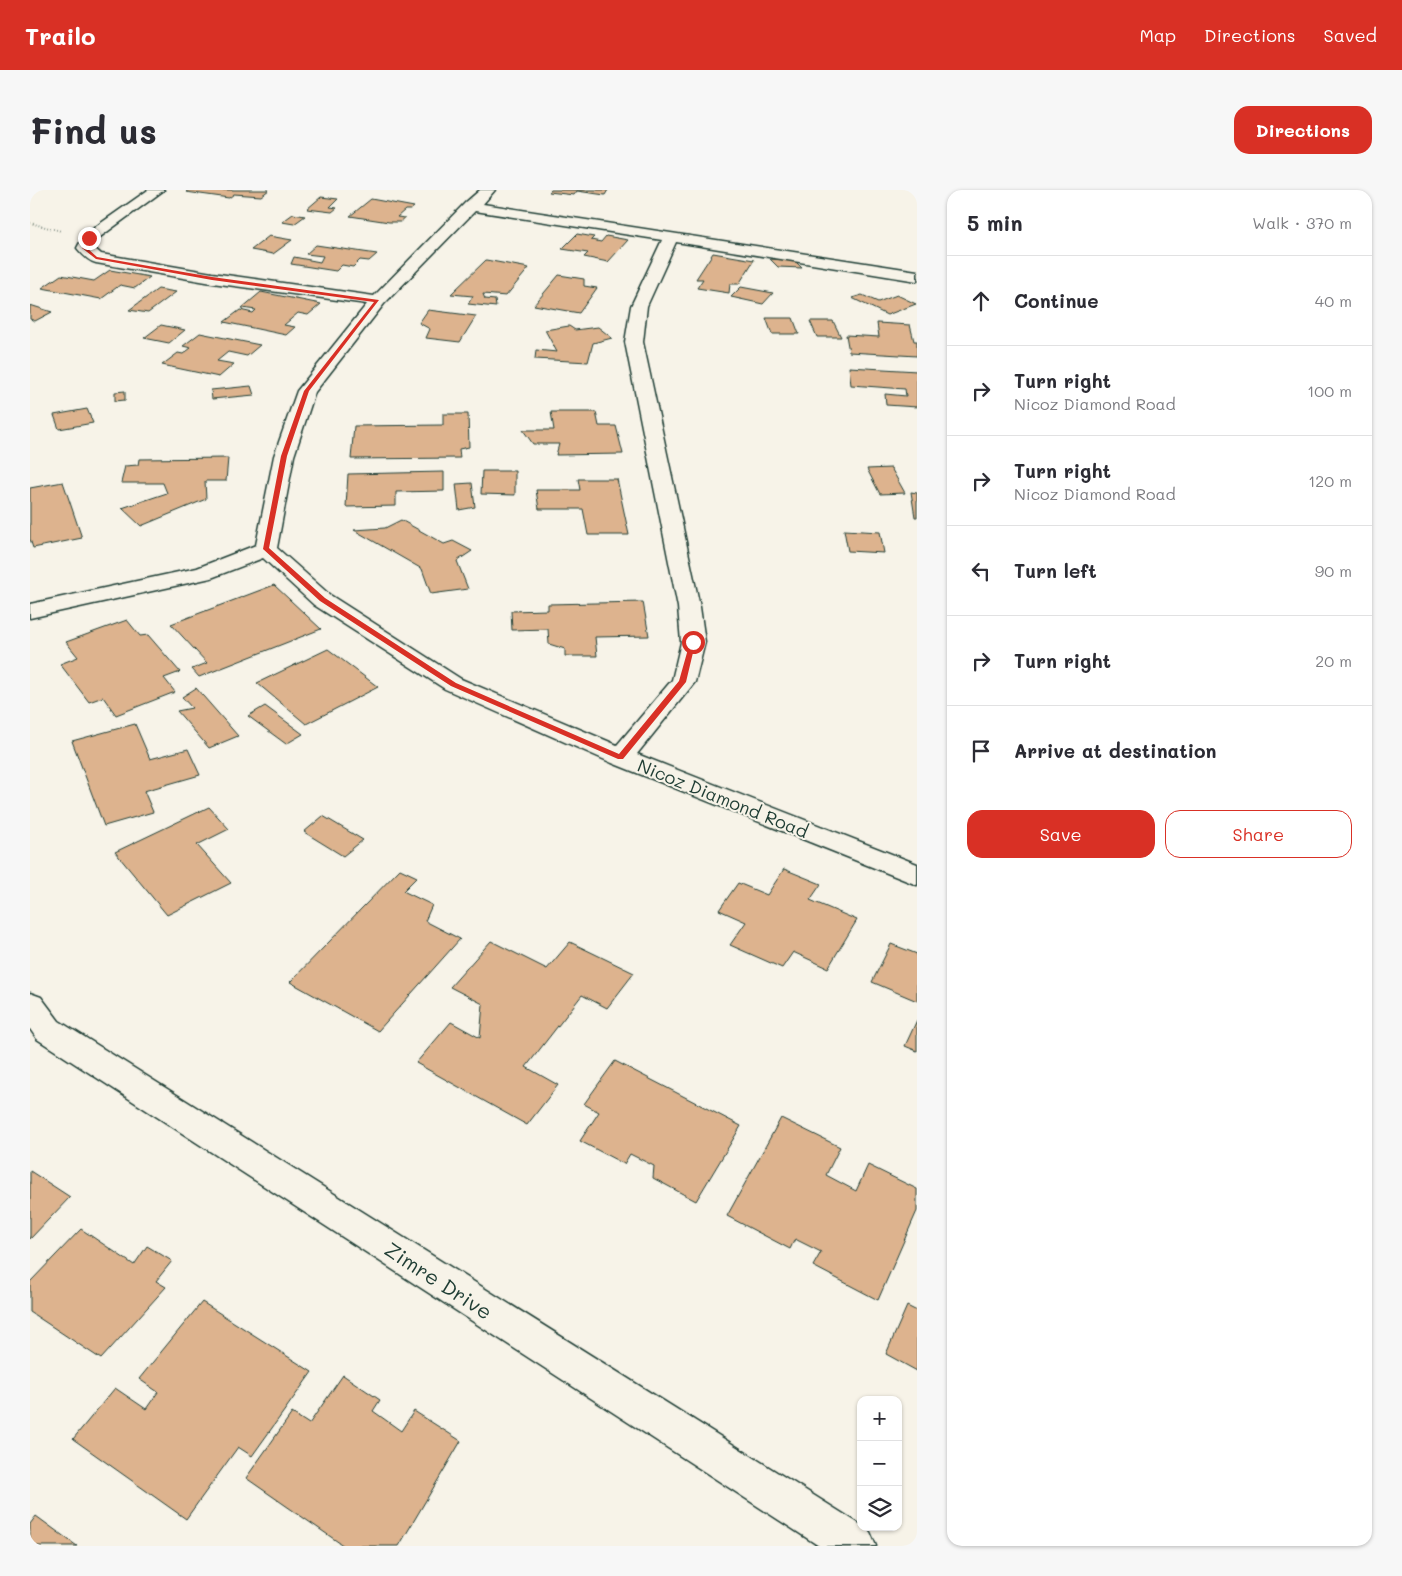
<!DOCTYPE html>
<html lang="en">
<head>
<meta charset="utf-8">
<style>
  body { margin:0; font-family:Mali,sans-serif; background:#f7f7f7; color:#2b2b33 }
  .controls { position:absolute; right:15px; bottom:15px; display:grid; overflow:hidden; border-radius:10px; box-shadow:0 1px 4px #0004 }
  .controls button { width:45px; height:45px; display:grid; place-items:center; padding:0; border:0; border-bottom:1px solid #e1e1e2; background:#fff; color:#2b2b33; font:25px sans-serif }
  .stop { position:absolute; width:15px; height:15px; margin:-11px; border:4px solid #d93025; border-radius:50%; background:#fff }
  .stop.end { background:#d93025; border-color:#fff; box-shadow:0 1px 5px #0008 }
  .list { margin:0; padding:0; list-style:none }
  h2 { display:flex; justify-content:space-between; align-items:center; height:65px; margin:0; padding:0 20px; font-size:21px }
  h2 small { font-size:16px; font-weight:400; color:#7c7c81 }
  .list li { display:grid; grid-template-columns:32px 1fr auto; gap:15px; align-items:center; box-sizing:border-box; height:90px; padding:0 20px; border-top:1px solid #e1e1e2 }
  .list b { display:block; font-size:19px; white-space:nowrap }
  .list p { margin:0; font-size:16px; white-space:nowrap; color:#7c7c81 }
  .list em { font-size:16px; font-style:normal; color:#7c7c81 }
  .actions { display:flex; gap:10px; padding:15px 20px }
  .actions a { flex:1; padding:11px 0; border:1px solid #d93025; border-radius:15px; text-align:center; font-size:18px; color:#d93025 }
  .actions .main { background:#d93025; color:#fff }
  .icon { flex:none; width:28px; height:28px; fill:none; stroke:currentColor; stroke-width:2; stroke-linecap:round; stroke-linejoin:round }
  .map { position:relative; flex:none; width:887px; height:1356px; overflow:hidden; border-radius:15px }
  header { display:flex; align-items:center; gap:30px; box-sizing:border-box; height:70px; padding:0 25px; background:#d93025; color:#fff }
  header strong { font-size:24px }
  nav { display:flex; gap:28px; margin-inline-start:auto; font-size:18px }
  .intro { display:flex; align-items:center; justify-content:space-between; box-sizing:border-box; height:120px; padding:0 30px }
  h1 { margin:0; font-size:35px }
  .button { padding:12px 22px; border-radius:15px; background:#d93025; color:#fff; font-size:18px; font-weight:700 }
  main { display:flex; gap:30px; padding:0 30px }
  aside { flex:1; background:#fff; border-radius:15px; box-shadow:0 1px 4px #0004 }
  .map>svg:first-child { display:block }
  .building { fill:#ddb38e; stroke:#1f3d34 }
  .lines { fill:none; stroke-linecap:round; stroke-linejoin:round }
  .minor-casing { stroke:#1f3d34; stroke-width:3 }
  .path { stroke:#1f3d34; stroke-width:2; stroke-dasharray:0.5 2.5; stroke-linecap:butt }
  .minor { fill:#f7f3e8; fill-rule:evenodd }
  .route { fill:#d93025 }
  .labels { text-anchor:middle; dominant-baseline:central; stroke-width:4; stroke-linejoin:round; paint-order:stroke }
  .street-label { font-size:18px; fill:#1f3d34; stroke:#f7f3e8 }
  .near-street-label { font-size:21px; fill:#1f3d34; stroke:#f7f3e8 }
</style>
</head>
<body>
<header>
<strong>Trailo</strong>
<nav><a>Map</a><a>Directions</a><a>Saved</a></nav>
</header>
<div class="intro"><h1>Find us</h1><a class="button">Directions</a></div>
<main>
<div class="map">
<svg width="887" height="1356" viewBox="0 0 887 1356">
  <rect width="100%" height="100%" fill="#f7f3e8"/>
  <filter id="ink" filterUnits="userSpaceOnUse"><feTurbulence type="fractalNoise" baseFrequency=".02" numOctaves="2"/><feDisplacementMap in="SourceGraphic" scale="10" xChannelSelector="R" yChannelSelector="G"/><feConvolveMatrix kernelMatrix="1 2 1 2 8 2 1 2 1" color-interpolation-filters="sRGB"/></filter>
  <g filter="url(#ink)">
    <g class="building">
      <polygon points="158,0 239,0 231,6 204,4 199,8 156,2"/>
      <polygon points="521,0 578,0 575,5 547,1 544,5 519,2"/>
      <polygon points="291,7 308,9 300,17 307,18 302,22 277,19"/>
      <polygon points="341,9 384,17 380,20 375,20 367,27 375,28 370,32 359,32 320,26"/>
      <polygon points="263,24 275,26 264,34 252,32"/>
      <polygon points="547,44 564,47 561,50 571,52 576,46 598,50 578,72 554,67 558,63 532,59"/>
      <polygon points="239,46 262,50 243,64 221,60"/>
      <polygon points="286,55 347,64 339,71 330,70 323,77 312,75 306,81 261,74 264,67 290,72 293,66 276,64"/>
      <polygon points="683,63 724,70 709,94 700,94 699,103 667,98 673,89 666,89"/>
      <polygon points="740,69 764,70 772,78 748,77"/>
      <polygon points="456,70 499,78 476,106 453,104 455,109 465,110 466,117 438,114 443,106 421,104"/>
      <polygon points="80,80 120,87 105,98 90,95 71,109 12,98 31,85 64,91"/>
      <polygon points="529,85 554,89 554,96 567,98 549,123 504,115"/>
      <polygon points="711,97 743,103 733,114 701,107"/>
      <polygon points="128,99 146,102 118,123 99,120"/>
      <polygon points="231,102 291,114 278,125 268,123 254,135 265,137 256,145 194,132 210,120 223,123 226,120 212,118"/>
      <polygon points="832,105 848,112 867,105 886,114 857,125 822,108"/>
      <polygon points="0,115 22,122 5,131 0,129"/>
      <polygon points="398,120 446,126 430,152 396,148 400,139 389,133"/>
      <polygon points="736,128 763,128 769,144 742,144"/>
      <polygon points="780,131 803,131 811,147 787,147"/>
      <polygon points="847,133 880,135 884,151 887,151 887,166 819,162 816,145 849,147"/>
      <polygon points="131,135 155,140 139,153 114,148"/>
      <polygon points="539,136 545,140 568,137 582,148 563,153 558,172 505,169 506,160 527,162 515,140"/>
      <polygon points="170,143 230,155 217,166 198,162 187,171 204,174 189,187 132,175 148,163 153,164 161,158 153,156"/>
      <polygon points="819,177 887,181 887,217 856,215 855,204 876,206 875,199 821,195"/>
      <polygon points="221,196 224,205 182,209 181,200"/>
      <polygon points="95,201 95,210 85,211 85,202"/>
      <polygon points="57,219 63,233 29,239 24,225"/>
      <polygon points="521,222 566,222 569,236 586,236 593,264 526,265 529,254 503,254 493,240 524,240"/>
      <polygon points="413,224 438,224 439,257 429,259 430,268 321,269 324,236 413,235"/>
      <polygon points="198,268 196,291 175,291 176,309 111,336 92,318 137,303 133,293 91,293 95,276 108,275 109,269"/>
      <polygon points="861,278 875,303 850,304 837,279"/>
      <polygon points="452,281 485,281 485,305 451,304"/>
      <polygon points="414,282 414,301 366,302 366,316 316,317 318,284"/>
      <polygon points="548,289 587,289 599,345 558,345 553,319 509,319 506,300 550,300"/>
      <polygon points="33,292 52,348 3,358 0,349 0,298"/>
      <polygon points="442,293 445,317 429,320 426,294"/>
      <polygon points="881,302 887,303 887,327 885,327"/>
      <polygon points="371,330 414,354 423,351 442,361 427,371 438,399 401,404 392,379 324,340 355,338"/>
      <polygon points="814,340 850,342 854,363 818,361"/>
      <polygon points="244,395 291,439 169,487 162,479 177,473 141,434"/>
      <polygon points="613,412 619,446 565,447 567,466 535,466 535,459 519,454 518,439 482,440 481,421 518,420 518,414"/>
      <polygon points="97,430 110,446 118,445 150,482 134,488 145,502 86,525 73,507 59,512 30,474 48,467 36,452"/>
      <polygon points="298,459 348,497 276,534 227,493"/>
      <polygon points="166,498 208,546 179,558 147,521 162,518 152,507"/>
      <polygon points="235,516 273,544 256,554 218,526"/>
      <polygon points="105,534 120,569 158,559 170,585 114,601 123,622 74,636 42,551"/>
      <polygon points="179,617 199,639 167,655 201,693 137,725 85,662"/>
      <polygon points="293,626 333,650 313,666 274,642"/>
      <polygon points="370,679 387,687 373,701 402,715 395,731 430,749 348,841 260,792"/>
      <polygon points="754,679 791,694 780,710 827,730 798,778 763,762 752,778 700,755 716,732 689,720 708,693 737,705"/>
      <polygon points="461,751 517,779 540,752 604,783 577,818 552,805 496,877 528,895 497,935 386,873 421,832 450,848 453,814 420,797"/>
      <polygon points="861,754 887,764 887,811 842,792"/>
      <polygon points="887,830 887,861 875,856"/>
      <polygon points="585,871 711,936 666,1011 623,988 624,976 600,964 594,974 550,951 569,922 554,914"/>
      <polygon points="751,928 810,957 796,985 826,1001 838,975 887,999 887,1021 848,1110 783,1076 791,1062 765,1049 760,1059 697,1026"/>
      <polygon points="0,981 40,1007 0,1049"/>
      <polygon points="51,1039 104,1075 117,1056 142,1071 126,1091 136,1097 71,1169 0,1122 0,1092"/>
      <polygon points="172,1112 282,1182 222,1266 208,1257 156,1329 43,1249 85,1198 116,1219 128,1202 109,1189"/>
      <polygon points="877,1116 887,1121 887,1181 856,1164"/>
      <polygon points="313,1185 350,1210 343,1221 371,1241 384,1221 431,1251 369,1356 314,1356 216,1288 262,1223 279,1234"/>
      <polygon points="6,1326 47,1356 0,1356 0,1334"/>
    </g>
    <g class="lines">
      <g class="minor-casing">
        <g id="minor">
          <path d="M118 0H134L66 50 63 57 71 64 182 83 344 106 435 13 450 0H465L453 14 887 81V91L646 52 617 116 613 152 670 417 675 452 665 492 607 564 887 674V695L582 573 415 499 284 415 233 368 181 388 0 428V414L167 378 226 355 244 266 267 201 337 114 182 93 66 73C58 71 52 64 47 58L54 45ZM445 21 632 50 601 116 595 152 648 417 651 452 642 490 587 555 431 489 300 405 247 358 264 266 285 202 354 114Z"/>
          <polygon points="0,803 11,807 29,831 831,1335 831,1337 840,1342 846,1356 789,1356 7,849 0,839"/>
        </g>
      </g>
      <polyline class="path" points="0,33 31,41"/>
      <use href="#minor" class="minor"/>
    </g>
  </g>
  <polygon class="route" points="59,47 61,48 57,58 67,67 182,87 349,110 279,201 257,266 239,358 295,408 426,493 589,564 649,491 660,452 666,450 656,492 593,569 588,569 421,496 290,411 233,359 251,266 274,201 344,112 182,90 66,69 52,58"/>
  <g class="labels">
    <g class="street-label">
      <text transform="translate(693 608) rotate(22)">Nicoz Diamond Road</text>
    </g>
    <g class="near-street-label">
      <text transform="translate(409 1090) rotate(33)">Zimre Drive</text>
    </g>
  </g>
</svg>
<div class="controls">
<button>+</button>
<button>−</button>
<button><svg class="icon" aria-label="layers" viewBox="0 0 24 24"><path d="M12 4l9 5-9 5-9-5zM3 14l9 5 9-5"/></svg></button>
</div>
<div class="stop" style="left:663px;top:452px"></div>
<div class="stop end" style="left:59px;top:48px"></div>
</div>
<aside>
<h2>5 min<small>Walk · 370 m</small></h2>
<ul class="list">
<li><svg class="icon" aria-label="ahead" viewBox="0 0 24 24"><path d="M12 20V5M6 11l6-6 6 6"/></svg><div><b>Continue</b></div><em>40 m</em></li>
<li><svg class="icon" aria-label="right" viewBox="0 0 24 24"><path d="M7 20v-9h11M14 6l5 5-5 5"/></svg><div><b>Turn right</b><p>Nicoz Diamond Road</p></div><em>100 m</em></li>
<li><svg class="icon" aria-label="right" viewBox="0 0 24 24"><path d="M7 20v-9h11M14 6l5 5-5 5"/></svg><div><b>Turn right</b><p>Nicoz Diamond Road</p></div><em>120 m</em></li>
<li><svg class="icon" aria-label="left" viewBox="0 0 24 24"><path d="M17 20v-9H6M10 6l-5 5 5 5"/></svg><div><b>Turn left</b></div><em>90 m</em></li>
<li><svg class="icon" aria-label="right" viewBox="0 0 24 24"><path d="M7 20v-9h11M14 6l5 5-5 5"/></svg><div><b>Turn right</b></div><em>20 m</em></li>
<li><svg class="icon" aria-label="arrive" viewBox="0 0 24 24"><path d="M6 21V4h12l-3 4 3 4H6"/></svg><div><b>Arrive at destination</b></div></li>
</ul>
<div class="actions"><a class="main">Save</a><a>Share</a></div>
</aside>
</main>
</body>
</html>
